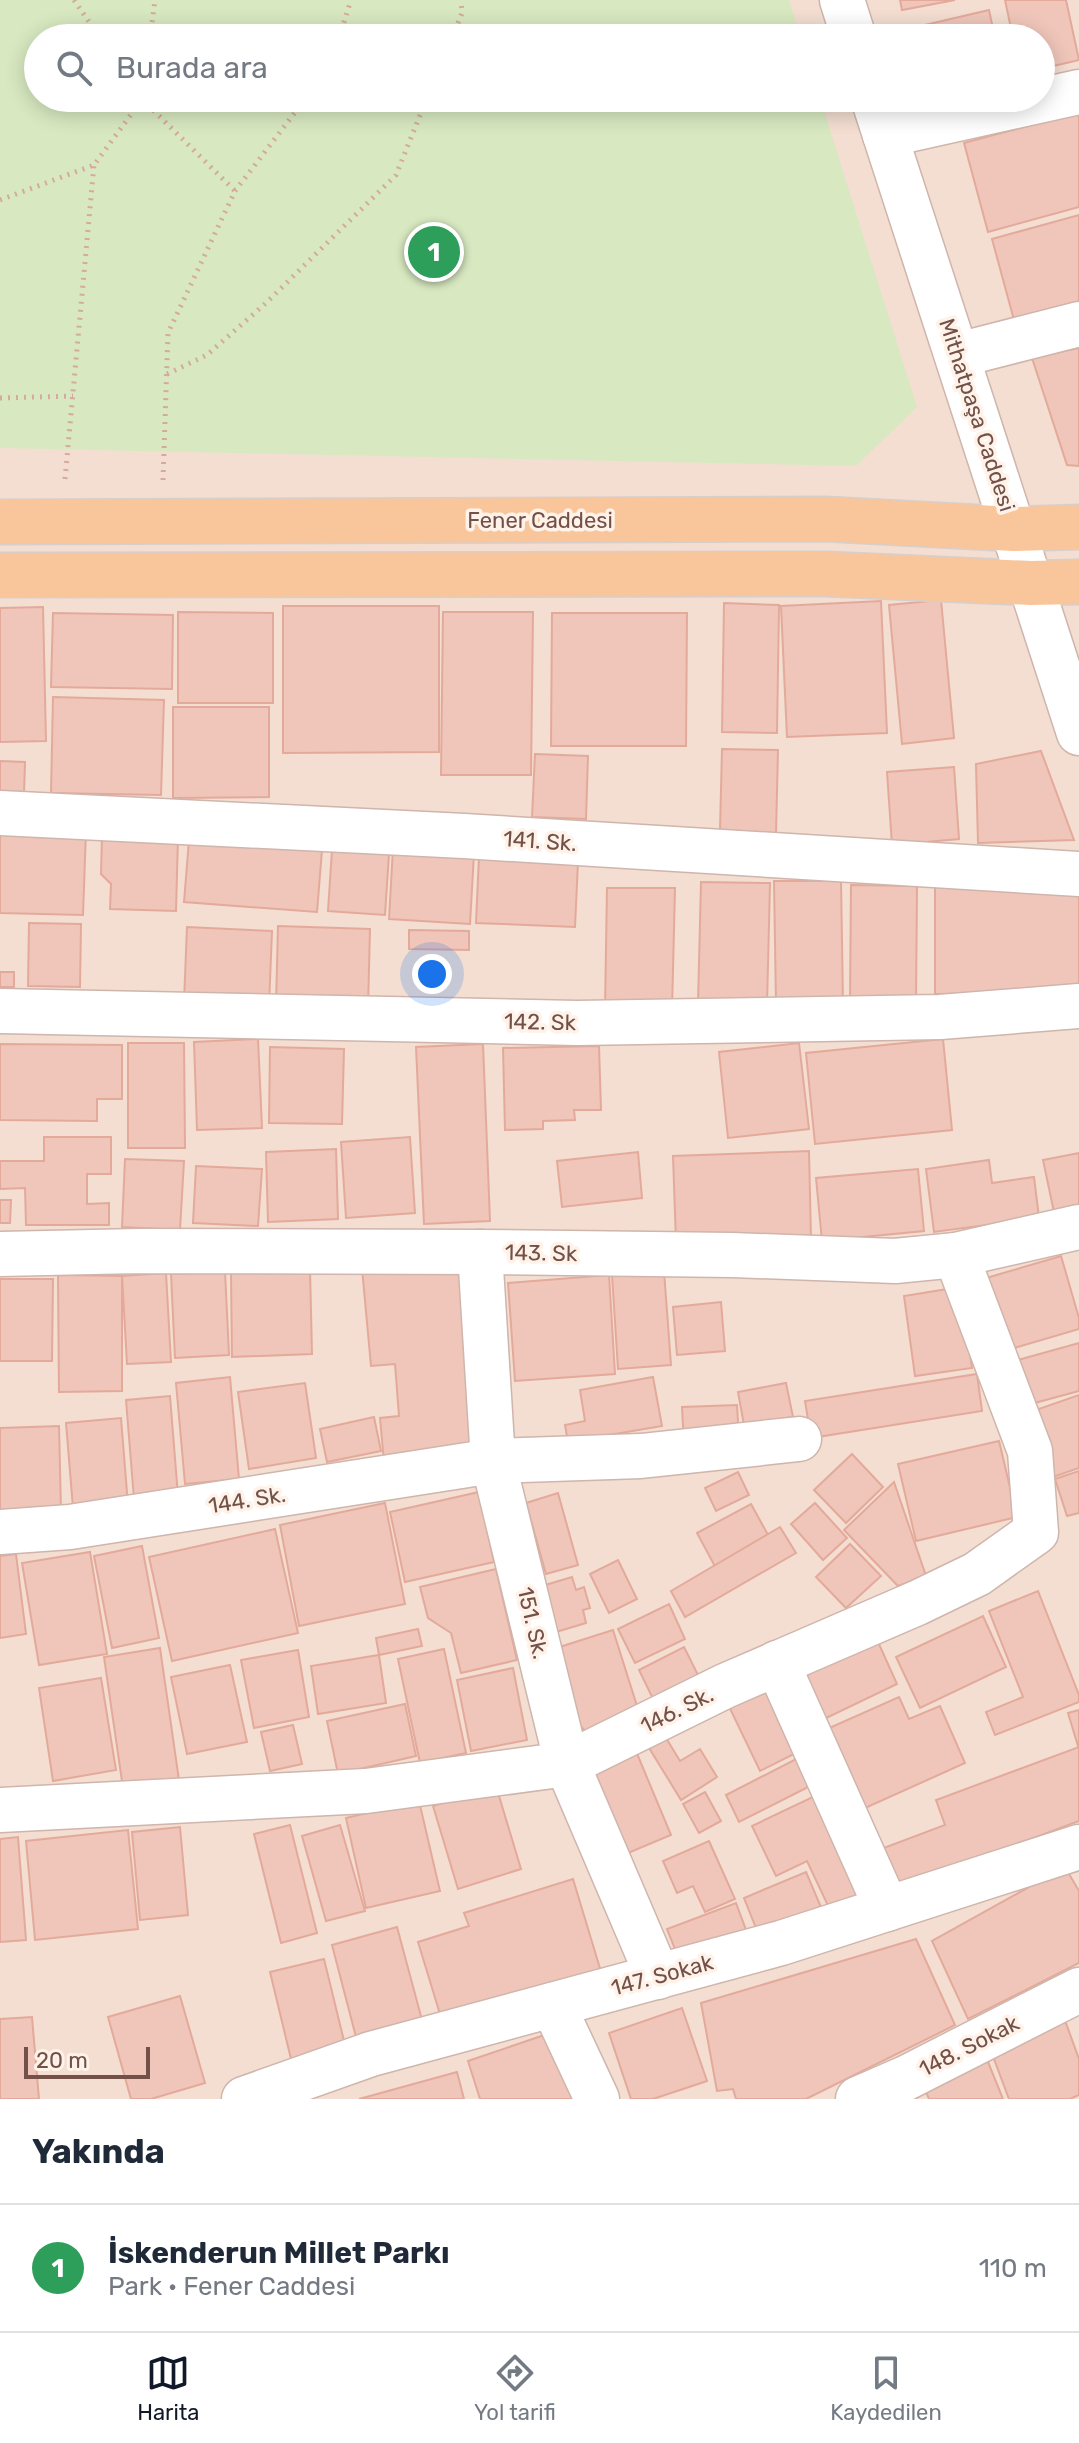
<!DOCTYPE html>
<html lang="tr">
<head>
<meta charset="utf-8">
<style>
  body { margin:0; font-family:Rubik,sans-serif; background:#f6f6f7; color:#1f2937 }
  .scale { position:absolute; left:24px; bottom:20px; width:126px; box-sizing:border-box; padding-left:8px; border:4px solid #735149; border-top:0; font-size:22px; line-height:28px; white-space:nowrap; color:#735149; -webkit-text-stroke:6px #fff2e8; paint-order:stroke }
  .you { position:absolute; left:432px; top:974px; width:28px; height:28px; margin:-20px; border:6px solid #fff; border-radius:50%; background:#1a73e8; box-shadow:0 0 0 12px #1a73e833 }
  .badge { display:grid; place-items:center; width:52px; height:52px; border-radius:50%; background:#111827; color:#fff; font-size:26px; font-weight:700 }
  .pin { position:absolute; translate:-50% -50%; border:4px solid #fff; box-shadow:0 2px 8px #0006 }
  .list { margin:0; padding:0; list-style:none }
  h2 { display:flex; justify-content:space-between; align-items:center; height:104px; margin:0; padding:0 32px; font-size:34px }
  h2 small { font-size:26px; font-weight:400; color:#747a83 }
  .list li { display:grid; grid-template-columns:52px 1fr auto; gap:24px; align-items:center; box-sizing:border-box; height:128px; padding:0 32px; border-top:2px solid #e0e1e3 }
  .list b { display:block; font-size:30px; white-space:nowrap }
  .list p { margin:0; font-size:26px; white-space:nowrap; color:#747a83 }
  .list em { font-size:26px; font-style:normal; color:#747a83 }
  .icon { flex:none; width:44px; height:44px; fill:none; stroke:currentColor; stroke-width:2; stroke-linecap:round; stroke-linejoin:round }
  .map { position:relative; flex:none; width:1079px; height:2099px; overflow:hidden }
  .search { position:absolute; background:#fff; box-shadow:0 4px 20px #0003; left:24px; right:24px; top:24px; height:88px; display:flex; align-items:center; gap:20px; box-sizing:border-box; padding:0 28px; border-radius:44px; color:#747a83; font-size:30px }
  .sheet { height:232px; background:#fff }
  nav { display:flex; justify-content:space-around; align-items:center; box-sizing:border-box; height:112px; border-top:2px solid #e0e1e3; background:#fff; font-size:22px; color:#747a83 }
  nav a { display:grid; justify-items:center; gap:4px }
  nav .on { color:#111827 }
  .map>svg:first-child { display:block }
  .residential { fill:#f3ded1; fill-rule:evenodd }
  .green { fill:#d8e9c1 }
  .building { fill:#f0c6ba; stroke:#e3aa9b; stroke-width:2 }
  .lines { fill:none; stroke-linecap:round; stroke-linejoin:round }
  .minor-casing { stroke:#cfb5ac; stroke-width:47 }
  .major-casing { stroke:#d8cecc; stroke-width:47 }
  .path { stroke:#d5aa9e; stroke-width:5; stroke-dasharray:2 6; stroke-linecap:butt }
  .minor { stroke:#fff; stroke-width:44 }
  .major { stroke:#f9c69b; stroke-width:44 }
  .labels { text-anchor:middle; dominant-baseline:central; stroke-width:7; stroke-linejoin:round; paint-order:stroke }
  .street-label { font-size:22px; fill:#735149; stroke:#fff2e8 }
</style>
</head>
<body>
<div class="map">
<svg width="1079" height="2099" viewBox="0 0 1079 2099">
  <rect width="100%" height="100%" fill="#fcede2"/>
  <path class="residential" d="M0 0H1079V2099H0ZM38 38H1041V98H38Z"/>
  <polygon class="green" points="0,0 789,0 801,38 38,38 38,98 820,98 917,407 856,466 0,448"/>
  <g class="building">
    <polygon points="900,0 955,0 902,10"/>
    <polygon points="1005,0 1066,0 1079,60 1041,69 1041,38 1013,38"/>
    <polygon points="989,10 995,38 915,38 912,28"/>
    <polygon points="1079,112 1079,207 988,232 964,143"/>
    <polygon points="1079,215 1079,302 1014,320 992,239"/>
    <polygon points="1079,348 1079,466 1067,465 1032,358"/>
    <polygon points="941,600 954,738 902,744 889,605"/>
    <polygon points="881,601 887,733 787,737 781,606"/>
    <polygon points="724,603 779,605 777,733 722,732"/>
    <polygon points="283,606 439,606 439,752 283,753"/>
    <polygon points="43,607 46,741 0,742 0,608"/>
    <polygon points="178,612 273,613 273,703 178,703"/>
    <polygon points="443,612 533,612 531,775 441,775"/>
    <polygon points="53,613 173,615 172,689 51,687"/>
    <polygon points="552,613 687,613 686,746 551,746"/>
    <polygon points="53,697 164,700 161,795 51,793"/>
    <polygon points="173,707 269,707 269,797 173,798"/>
    <polygon points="722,749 778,750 776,833 720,831"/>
    <polygon points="1041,751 1074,840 978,843 976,764"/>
    <polygon points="535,754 588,756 586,819 532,817"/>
    <polygon points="0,761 25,762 24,794 0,793"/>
    <polygon points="954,767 959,839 892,845 887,772"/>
    <polygon points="0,828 86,830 83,915 0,913"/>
    <polygon points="102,836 178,837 176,911 110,909 111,884 101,874"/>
    <polygon points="189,840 322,850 317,912 184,902"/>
    <polygon points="393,848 474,853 470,924 389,919"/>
    <polygon points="332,850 389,854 385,915 328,911"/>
    <polygon points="479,857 578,861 575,927 476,923"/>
    <polygon points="774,881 841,881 843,1003 776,1004"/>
    <polygon points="701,882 770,883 767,1005 698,1004"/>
    <polygon points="851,885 917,886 916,1003 850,1003"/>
    <polygon points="1079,886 1079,993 935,994 935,887"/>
    <polygon points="607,888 675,888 672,1010 605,1009"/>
    <polygon points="29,923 81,924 80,987 28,986"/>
    <polygon points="278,926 370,929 368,1008 276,1006"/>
    <polygon points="187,927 272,931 269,1005 184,1002"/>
    <polygon points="409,930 469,931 469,950 409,949"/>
    <rect x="0" y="972" width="14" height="15"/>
    <polygon points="258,1039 262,1128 197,1130 194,1042"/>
    <polygon points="943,1039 952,1130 815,1144 806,1053"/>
    <polygon points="128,1043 184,1043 185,1148 128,1148"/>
    <polygon points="799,1043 809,1129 728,1138 719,1052"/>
    <polygon points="0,1044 122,1045 122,1099 97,1099 97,1121 0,1120"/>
    <polygon points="483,1044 490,1221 424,1224 416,1047"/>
    <polygon points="599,1046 601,1110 574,1110 575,1120 543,1121 543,1129 505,1130 503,1048"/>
    <polygon points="270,1047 344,1049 342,1124 269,1123"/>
    <polygon points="44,1137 111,1137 111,1174 87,1174 87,1204 109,1203 109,1225 26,1225 25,1188 0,1189 0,1161 44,1161"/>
    <polygon points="410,1137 415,1213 346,1218 341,1142"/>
    <polygon points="336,1149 338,1219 268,1222 266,1152"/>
    <polygon points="809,1151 811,1238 676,1242 673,1156"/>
    <polygon points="638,1152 642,1198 562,1207 557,1161"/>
    <polygon points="1079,1153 1079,1212 1055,1217 1043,1160"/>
    <polygon points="125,1159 184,1161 180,1230 122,1227"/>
    <polygon points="989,1160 992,1183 1034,1177 1039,1218 934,1232 926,1169"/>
    <polygon points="196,1166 262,1169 258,1226 193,1223"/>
    <polygon points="918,1169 924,1231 822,1241 816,1178"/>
    <polygon points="0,1200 11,1200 10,1223 0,1223"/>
    <polygon points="1061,1256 1079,1318 1079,1329 1004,1351 983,1279"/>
    <polygon points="467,1259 484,1453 384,1462 380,1418 399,1416 395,1364 371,1366 362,1268"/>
    <polygon points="310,1270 312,1354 232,1357 231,1272"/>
    <polygon points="225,1271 229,1355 175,1358 171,1274"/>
    <polygon points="664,1271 671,1365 618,1369 612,1275"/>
    <polygon points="166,1273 171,1362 127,1364 122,1276"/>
    <polygon points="58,1275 122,1276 122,1391 59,1392"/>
    <polygon points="609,1275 615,1374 515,1381 508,1283"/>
    <polygon points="0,1279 53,1279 52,1361 0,1361"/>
    <polygon points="960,1287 972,1368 915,1376 904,1296"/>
    <polygon points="721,1302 725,1351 677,1355 673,1307"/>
    <polygon points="1079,1343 1079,1391 1031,1404 1018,1360"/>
    <polygon points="977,1374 982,1411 811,1438 805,1401"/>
    <polygon points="230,1377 239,1479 185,1484 176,1383"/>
    <polygon points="653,1377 662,1426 568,1442 565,1425 585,1421 580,1390"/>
    <polygon points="305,1383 316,1458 249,1469 238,1392"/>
    <polygon points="786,1383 793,1417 744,1425 738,1392"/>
    <polygon points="1079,1395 1079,1468 1053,1477 1030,1412"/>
    <polygon points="170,1396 178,1496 134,1499 126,1400"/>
    <polygon points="737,1405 739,1442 684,1444 682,1407"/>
    <polygon points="374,1417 381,1451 327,1462 320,1429"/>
    <polygon points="121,1418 128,1505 73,1508 66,1423"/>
    <polygon points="59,1426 61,1511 0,1513 0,1428"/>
    <polygon points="999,1441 1017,1517 916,1541 898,1464"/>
    <polygon points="852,1454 883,1487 846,1523 814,1490"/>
    <polygon points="1079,1471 1079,1513 1067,1516 1055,1479"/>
    <polygon points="738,1472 749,1495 716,1511 705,1488"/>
    <polygon points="894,1482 926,1576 898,1586 844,1530"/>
    <polygon points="479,1492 494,1562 405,1582 390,1512"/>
    <polygon points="558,1493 578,1565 546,1574 526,1503"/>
    <polygon points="385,1503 405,1604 299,1626 280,1525"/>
    <polygon points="815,1503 847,1538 823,1560 791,1524"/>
    <polygon points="751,1504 773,1544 719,1574 697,1533"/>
    <polygon points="780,1527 796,1553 685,1617 671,1591"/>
    <polygon points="275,1529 298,1633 172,1661 149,1557"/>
    <polygon points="850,1544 881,1576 846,1608 816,1577"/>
    <polygon points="142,1546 159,1638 112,1648 94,1556"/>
    <polygon points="90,1552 107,1654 39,1665 22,1563"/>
    <polygon points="16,1554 26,1634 0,1638 0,1556"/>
    <polygon points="618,1560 637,1599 609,1613 590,1574"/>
    <polygon points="496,1569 517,1660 461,1673 451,1633 428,1618 420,1587"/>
    <polygon points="572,1577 576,1590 584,1587 590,1608 583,1610 586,1623 556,1632 542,1586"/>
    <polygon points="1038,1591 1079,1695 1079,1702 995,1735 986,1712 1023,1697 989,1611"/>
    <polygon points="669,1604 685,1639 635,1663 618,1629"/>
    <polygon points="983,1616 1006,1667 920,1708 896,1657"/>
    <polygon points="418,1629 422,1646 379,1655 376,1638"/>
    <polygon points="613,1630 637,1706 593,1741 565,1707 547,1651"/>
    <polygon points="874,1633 897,1684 816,1723 792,1671"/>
    <polygon points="684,1647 700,1679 654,1701 639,1670"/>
    <polygon points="160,1648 179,1780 123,1788 104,1657"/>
    <polygon points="444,1649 466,1753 420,1763 398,1659"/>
    <polygon points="298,1650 309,1717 254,1728 241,1660"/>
    <polygon points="379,1655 386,1703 318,1714 311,1666"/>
    <polygon points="230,1665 247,1742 187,1754 171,1677"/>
    <polygon points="513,1668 527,1740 471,1751 457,1680"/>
    <polygon points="764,1675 800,1751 760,1771 723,1694"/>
    <polygon points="101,1678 116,1770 53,1781 39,1688"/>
    <polygon points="899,1697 909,1719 940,1706 965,1763 863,1809 827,1729"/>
    <polygon points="405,1704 416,1756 338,1774 327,1721"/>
    <polygon points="1079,1710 1079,1745 1078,1746 1068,1713"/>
    <polygon points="293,1725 302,1764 270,1771 261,1732"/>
    <polygon points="663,1733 680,1761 700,1749 717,1777 681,1800 646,1743"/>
    <polygon points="633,1744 671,1835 621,1856 583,1765"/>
    <polygon points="1079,1747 1079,1821 889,1892 873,1852 945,1825 936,1800"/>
    <polygon points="800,1757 814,1784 739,1822 726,1795"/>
    <polygon points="496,1786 521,1869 458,1889 433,1806"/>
    <polygon points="705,1792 721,1821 699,1833 683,1804"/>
    <polygon points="819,1794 867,1895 831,1912 807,1861 776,1876 752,1826"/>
    <polygon points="419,1801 440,1891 366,1908 346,1818"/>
    <polygon points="290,1825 317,1933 281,1943 254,1834"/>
    <polygon points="340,1825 365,1911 326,1921 302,1836"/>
    <polygon points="180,1827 188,1915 140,1920 132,1832"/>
    <polygon points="128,1830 138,1929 35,1940 26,1841"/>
    <polygon points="18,1837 26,1940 0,1942 0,1839"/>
    <polygon points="709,1841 735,1899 705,1912 693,1886 677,1893 663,1861"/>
    <polygon points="1065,1867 1079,1891 1079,1963 968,2019 932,1941"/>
    <polygon points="806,1872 823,1912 760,1938 744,1898"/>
    <polygon points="573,1879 602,1975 443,2024 418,1942 469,1926 464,1913"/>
    <polygon points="736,1903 749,1938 681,1964 667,1929"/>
    <polygon points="397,1927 422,2020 356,2037 332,1945"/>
    <polygon points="916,1939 955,2025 806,2099 736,2099 733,2089 717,2091 701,2003"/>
    <polygon points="324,1959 345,2045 291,2059 270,1972"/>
    <polygon points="180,1996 205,2083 151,2099 131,2099 108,2017"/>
    <polygon points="682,2008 707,2081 653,2099 631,2099 609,2033"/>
    <polygon points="1063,2015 1079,2059 1079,2095 1070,2099 1009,2099 988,2043"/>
    <polygon points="32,2017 39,2099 0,2099 0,2019"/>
    <polygon points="556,2031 579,2099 480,2099 468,2061"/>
    <polygon points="986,2057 1003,2099 929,2099 922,2083"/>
    <polygon points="457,2072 464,2099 359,2099"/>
  </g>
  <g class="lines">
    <g class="minor-casing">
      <g id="minor">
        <polyline points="842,0 854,38"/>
        <polyline points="873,98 1079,733"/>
        <polyline points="885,135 1079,92"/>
        <polyline points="958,355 1079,324"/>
        <polyline points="0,813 464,836 1079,874"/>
        <polyline points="0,1011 577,1023 940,1017 1079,1006"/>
        <polyline points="480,1252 493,1461 567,1764 658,1977"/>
        <polyline points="0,1254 139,1251 480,1252 732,1255 895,1261 956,1255 1079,1227"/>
        <polyline points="0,1532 70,1527 493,1461 641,1456 799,1439"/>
        <polyline points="777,1663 887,1909"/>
        <polyline points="0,1810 366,1791 567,1764 725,1686 917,1603 977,1574 1036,1532 1030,1451 956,1255"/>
        <polyline points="553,2005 597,2099"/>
        <polyline points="244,2099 371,2054 781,1943 1079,1847"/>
        <polyline points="858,2099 906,2078 1079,1990"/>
      </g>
    </g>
    <g class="major-casing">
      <g id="major">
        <polyline points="0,522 825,519 1014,529 1079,527"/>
        <polyline points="0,575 826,574 1031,583 1079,582"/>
      </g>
    </g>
    <g class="path">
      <polyline points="74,0 100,38"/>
      <polyline points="150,38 155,0"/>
      <polyline points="339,38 351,0"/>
      <polyline points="452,38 462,13 461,0"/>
      <polyline points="142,99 235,191"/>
      <polyline points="0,200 94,165 143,98"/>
      <polyline points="167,374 207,355 266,303 396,175 427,98"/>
      <polyline points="0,398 73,396"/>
      <polyline points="65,479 94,165"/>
      <polyline points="163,480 168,333 235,191 306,98"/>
    </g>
    <use href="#minor" class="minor"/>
    <use href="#major" class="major"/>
  </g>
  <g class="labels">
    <g class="street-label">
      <text transform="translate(977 415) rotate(72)">Mithatpaşa Caddesi</text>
      <text x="540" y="520">Fener Caddesi</text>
      <text transform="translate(540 841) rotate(4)">141. Sk.</text>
      <text transform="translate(540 1022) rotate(1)">142. Sk</text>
      <text transform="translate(541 1253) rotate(1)">143. Sk</text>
      <text transform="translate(247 1500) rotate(-9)">144. Sk.</text>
      <text transform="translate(533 1623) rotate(77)">151. Sk.</text>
      <text transform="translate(677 1710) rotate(-26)">146. Sk.</text>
      <text transform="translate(662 1975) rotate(-15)">147. Sokak</text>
      <text transform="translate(969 2046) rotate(-27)">148. Sokak</text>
    </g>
  </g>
</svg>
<div class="scale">20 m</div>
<div class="you"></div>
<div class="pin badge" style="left:434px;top:252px;background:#2e9e5b">1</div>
<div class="search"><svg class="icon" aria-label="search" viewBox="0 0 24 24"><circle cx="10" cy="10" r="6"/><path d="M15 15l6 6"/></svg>Burada ara</div>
</div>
<section class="sheet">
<h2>Yakında<small></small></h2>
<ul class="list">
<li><span class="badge" style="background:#2e9e5b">1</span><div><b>İskenderun Millet Parkı</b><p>Park · Fener Caddesi</p></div><em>110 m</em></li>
</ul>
</section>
<nav>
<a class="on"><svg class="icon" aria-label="map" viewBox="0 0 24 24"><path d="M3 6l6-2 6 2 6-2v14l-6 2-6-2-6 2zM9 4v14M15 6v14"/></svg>Harita</a>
<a><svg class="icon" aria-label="directions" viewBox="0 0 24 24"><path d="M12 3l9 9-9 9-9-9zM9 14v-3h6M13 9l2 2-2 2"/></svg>Yol tarifi</a>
<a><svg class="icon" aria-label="saved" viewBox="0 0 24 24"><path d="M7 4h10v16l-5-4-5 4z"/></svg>Kaydedilen</a>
</nav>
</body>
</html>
